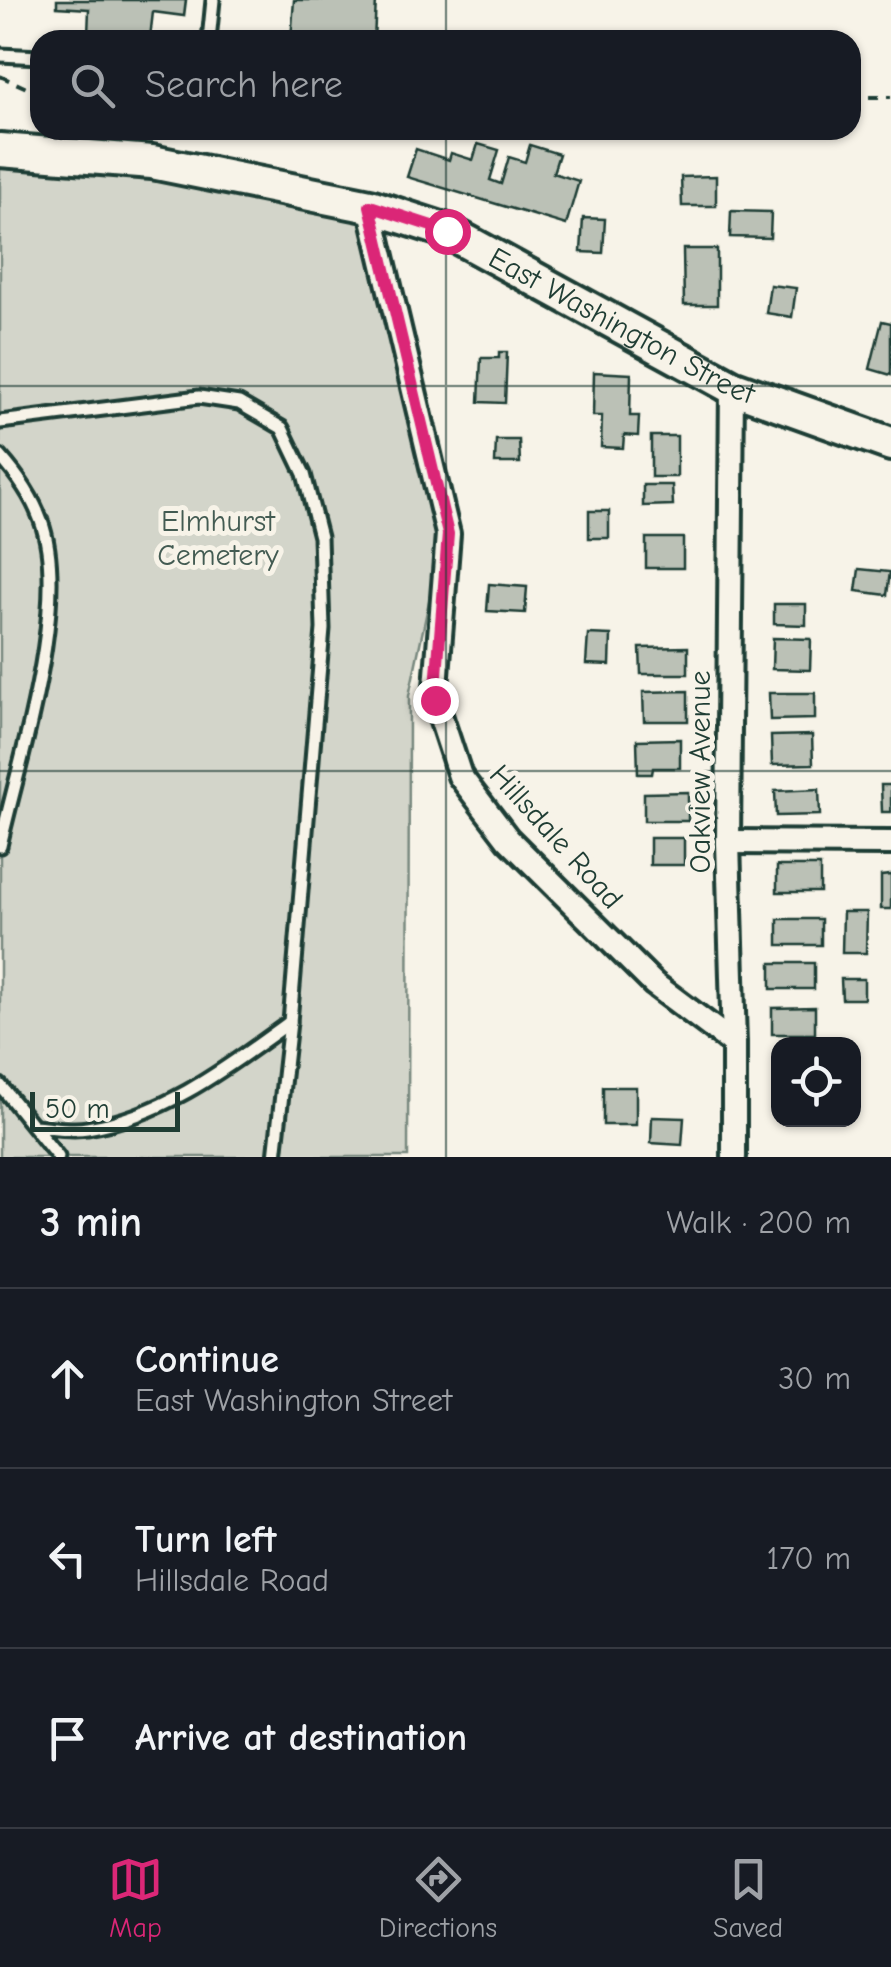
<!DOCTYPE html>
<html lang="en">
<head>
<meta charset="utf-8">
<style>
  body { margin:0; font-family:"Comic Neue",sans-serif; background:#242831; color:#f1f3f6 }
  .controls { position:absolute; right:30px; bottom:30px; display:grid; overflow:hidden; border-radius:20px; box-shadow:0 2px 8px #0004 }
  .controls button { width:90px; height:90px; display:grid; place-items:center; padding:0; border:0; border-bottom:2px solid #363941; background:#171b24; color:#f1f3f6; font:50px sans-serif }
  .scale { position:absolute; left:30px; bottom:25px; width:150px; box-sizing:border-box; padding-left:10px; border:5px solid #1f3d34; border-top:0; font-size:28px; line-height:35px; white-space:nowrap; color:#1f3d34; -webkit-text-stroke:8px #f7f3e8; paint-order:stroke }
  .stop { position:absolute; width:30px; height:30px; margin:-22px; border:8px solid #db2777; border-radius:50%; background:#fff }
  .stop.end { background:#db2777; border-color:#fff; box-shadow:0 2px 10px #0008 }
  .list { margin:0; padding:0; list-style:none }
  h2 { display:flex; justify-content:space-between; align-items:center; height:130px; margin:0; padding:0 40px; font-size:42px }
  h2 small { font-size:32px; font-weight:400; color:#9ea1a6 }
  .list li { display:grid; grid-template-columns:65px 1fr auto; gap:30px; align-items:center; box-sizing:border-box; height:180px; padding:0 40px; border-top:2px solid #363941 }
  .list b { display:block; font-size:38px; white-space:nowrap }
  .list p { margin:0; font-size:32px; white-space:nowrap; color:#9ea1a6 }
  .list em { font-size:32px; font-style:normal; color:#9ea1a6 }
  .icon { flex:none; width:55px; height:55px; fill:none; stroke:currentColor; stroke-width:2; stroke-linecap:round; stroke-linejoin:round }
  .map { position:relative; flex:none; width:891px; height:1157px; overflow:hidden }
  .search { position:absolute; background:#171b24; box-shadow:0 2px 8px #0004; left:30px; right:30px; top:30px; height:110px; display:flex; align-items:center; gap:25px; box-sizing:border-box; padding:0 35px; border-radius:30px; color:#9ea1a6; font-size:38px }
  .sheet { height:670px; background:#171b24 }
  nav { display:flex; justify-content:space-around; align-items:center; box-sizing:border-box; height:140px; border-top:2px solid #363941; background:#171b24; font-size:28px; color:#9ea1a6 }
  nav a { display:grid; justify-items:center; gap:5px }
  nav .on { color:#db2777 }
  .map>svg:first-child { display:block }
  .green { fill:#d3d5ca; stroke:#79897f; stroke-width:2.5 }
  .building { fill:#bbc1b6; stroke:#1f3d34; stroke-width:2.5 }
  .lines { fill:none; stroke-linecap:round; stroke-linejoin:round }
  .lane-casing { stroke:#1f3d34; stroke-width:19 }
  .street-casing { stroke:#1f3d34; stroke-width:30 }
  .secondary-casing { stroke:#1f3d34; stroke-width:40 }
  .path { stroke:#1f3d34; stroke-width:4; stroke-dasharray:10 8; stroke-linecap:butt }
  .lane { stroke:#f7f3e8; stroke-width:11 }
  .street { stroke:#f7f3e8; stroke-width:22 }
  .secondary { stroke:#f7f3e8; stroke-width:32 }
  .route { stroke:#db2777; stroke-width:12 }
  .grid { fill:none; stroke:#1f3d34; stroke-width:2.5; stroke-opacity:0.55 }
  .labels { text-anchor:middle; dominant-baseline:central; stroke-width:10; stroke-linejoin:round; paint-order:stroke }
  .street-label { font-size:30px; fill:#1f3d34; stroke:#f7f3e8 }
  .park-label { font-size:30px; fill:#435b52; stroke:#f7f3e8 }
</style>
</head>
<body>
<div class="map">
<svg width="891" height="1157" viewBox="0 0 891 1157">
  <rect width="100%" height="100%" fill="#f7f3e8"/>
  <filter id="ink" filterUnits="userSpaceOnUse"><feTurbulence type="fractalNoise" baseFrequency=".01" numOctaves="2"/><feDisplacementMap in="SourceGraphic" scale="20" xChannelSelector="R" yChannelSelector="G"/><feConvolveMatrix kernelMatrix="1 2 1 2 8 2 1 2 1" color-interpolation-filters="sRGB"/></filter>
  <g filter="url(#ink)">
    <polygon class="green" points="0,158 152,169 363,209 443,535 409,696 408,1157 0,1157"/>
    <g class="building">
      <polygon points="57,0 186,0 184,16 153,12 150,38 88,35 89,9 57,7"/>
      <polygon points="294,0 376,0 374,40 291,40"/>
      <polygon points="478,144 499,150 490,180 501,184 509,157 525,162 530,145 559,154 553,173 579,181 566,225 407,177 416,149 449,160 451,153 473,160"/>
      <polygon points="716,176 716,206 682,206 681,177"/>
      <polygon points="731,211 771,212 770,238 730,237"/>
      <polygon points="583,218 605,219 603,253 581,252"/>
      <polygon points="683,249 717,249 717,305 684,305"/>
      <polygon points="770,285 796,288 792,317 766,313"/>
      <polygon points="882,321 891,323 891,375 870,369"/>
      <polygon points="499,352 507,352 505,403 479,402 481,358 499,358"/>
      <polygon points="594,372 631,374 630,416 639,416 638,436 624,435 623,448 601,447 602,416 593,416"/>
      <rect x="651" y="436" width="26" height="41"/>
      <polygon points="496,440 519,440 520,463 495,463"/>
      <polygon points="643,485 672,485 673,505 643,506"/>
      <rect x="589" y="511" width="20" height="27"/>
      <rect x="646" y="538" width="37" height="30"/>
      <polygon points="859,569 890,572 887,595 856,591"/>
      <polygon points="489,584 527,587 525,613 487,611"/>
      <polygon points="774,604 806,604 806,625 774,624"/>
      <polygon points="588,634 611,635 610,665 586,664"/>
      <polygon points="773,638 811,639 810,670 772,669"/>
      <polygon points="688,647 688,674 641,674 640,648"/>
      <polygon points="688,691 688,721 644,721 643,692"/>
      <polygon points="769,693 815,693 815,719 770,720"/>
      <polygon points="812,735 813,764 772,765 771,736"/>
      <polygon points="680,739 680,768 653,768 652,774 638,774 637,740"/>
      <polygon points="881,785 891,785 891,812 882,812"/>
      <polygon points="819,789 820,815 776,816 775,791"/>
      <polygon points="688,792 688,821 644,821 644,793"/>
      <rect x="650" y="838" width="34" height="27"/>
      <rect x="777" y="866" width="43" height="26"/>
      <polygon points="891,875 891,909 881,909 881,876"/>
      <polygon points="843,912 867,912 866,953 842,953"/>
      <rect x="778" y="919" width="43" height="26"/>
      <rect x="771" y="963" width="43" height="26"/>
      <polygon points="841,979 864,979 864,999 842,999"/>
      <polygon points="815,1007 815,1034 772,1034 772,1008"/>
      <rect x="603" y="1087" width="33" height="38"/>
      <polygon points="652,1117 684,1118 682,1145 651,1143"/>
    </g>
    <g class="lines">
      <g class="lane-casing">
        <g id="lane">
          <polyline points="209,40 213,0"/>
          <polyline points="0,55 40,57"/>
          <polyline points="0,422 199,397 239,403 282,428 304,474 320,537 323,629 290,1022 275,1157"/>
          <path d="M0 456C16 474 33 498 41 521 71 601 19 761 0 846"/>
          <polyline points="0,1085 58,1157"/>
          <path d="M34 1126C51 1127 71 1131 87 1128 165 1116 229 1066 290 1022"/>
        </g>
      </g>
      <g class="street-casing">
        <g id="street">
          <polyline points="370,206 448,534 435,700 460,776 508,839 654,984 734,1044"/>
          <polyline points="732,387 728,842 734,1044 734,1157"/>
          <polyline points="728,842 891,843"/>
        </g>
      </g>
      <g class="secondary-casing">
        <g id="secondary">
          <path id="s1" d="M0 150 152 162 370 206 447 231 732 387 891 444"/>
        </g>
      </g>
      <g class="path">
        <polyline points="0,76 40,94"/>
        <polyline points="851,97 891,97"/>
      </g>
      <use href="#lane" class="lane"/>
      <use href="#street" class="street"/>
      <use href="#secondary" class="secondary"/>
    </g>
  </g>
  <g class="lines" filter="url(#ink)">
    <polyline class="route" points="435,700 448,534 370,206 447,231"/>
  </g>
  <path class="grid" d="M446 0V40M446 130V1157M0 386H891M0 771H891"/>
  <g class="labels">
    <g class="street-label">
      <text stroke="none"><textPath href="#s1" startOffset="655">East Washington Street</textPath></text>
      <text transform="translate(700 772) rotate(-90)">Oakview Avenue</text>
      <text transform="translate(556 837) rotate(48)">Hillsdale Road</text>
    </g>
    <g class="park-label">
      <text x="218" y="521">Elmhurst<tspan x="218" dy="34">Cemetery</tspan></text>
    </g>
  </g>
</svg>
<div class="controls">
<button><svg class="icon" aria-label="locate" viewBox="0 0 24 24"><circle cx="12" cy="12" r="6"/><path d="M12 2v4M12 18v4M2 12h4M18 12h4"/></svg></button>
</div>
<div class="scale">50 m</div>
<div class="stop" style="left:447px;top:231px"></div>
<div class="stop end" style="left:435px;top:700px"></div>
<div class="search"><svg class="icon" aria-label="search" viewBox="0 0 24 24"><circle cx="10" cy="10" r="6"/><path d="M15 15l6 6"/></svg>Search here</div>
</div>
<section class="sheet">
<h2>3 min<small>Walk · 200 m</small></h2>
<ul class="list">
<li><svg class="icon" aria-label="ahead" viewBox="0 0 24 24"><path d="M12 20V5M6 11l6-6 6 6"/></svg><div><b>Continue</b><p>East Washington Street</p></div><em>30 m</em></li>
<li><svg class="icon" aria-label="left" viewBox="0 0 24 24"><path d="M17 20v-9H6M10 6l-5 5 5 5"/></svg><div><b>Turn left</b><p>Hillsdale Road</p></div><em>170 m</em></li>
<li><svg class="icon" aria-label="arrive" viewBox="0 0 24 24"><path d="M6 21V4h12l-3 4 3 4H6"/></svg><div><b>Arrive at destination</b></div></li>
</ul>
</section>
<nav>
<a class="on"><svg class="icon" aria-label="map" viewBox="0 0 24 24"><path d="M3 6l6-2 6 2 6-2v14l-6 2-6-2-6 2zM9 4v14M15 6v14"/></svg>Map</a>
<a><svg class="icon" aria-label="directions" viewBox="0 0 24 24"><path d="M12 3l9 9-9 9-9-9zM9 14v-3h6M13 9l2 2-2 2"/></svg>Directions</a>
<a><svg class="icon" aria-label="saved" viewBox="0 0 24 24"><path d="M7 4h10v16l-5-4-5 4z"/></svg>Saved</a>
</nav>
</body>
</html>
